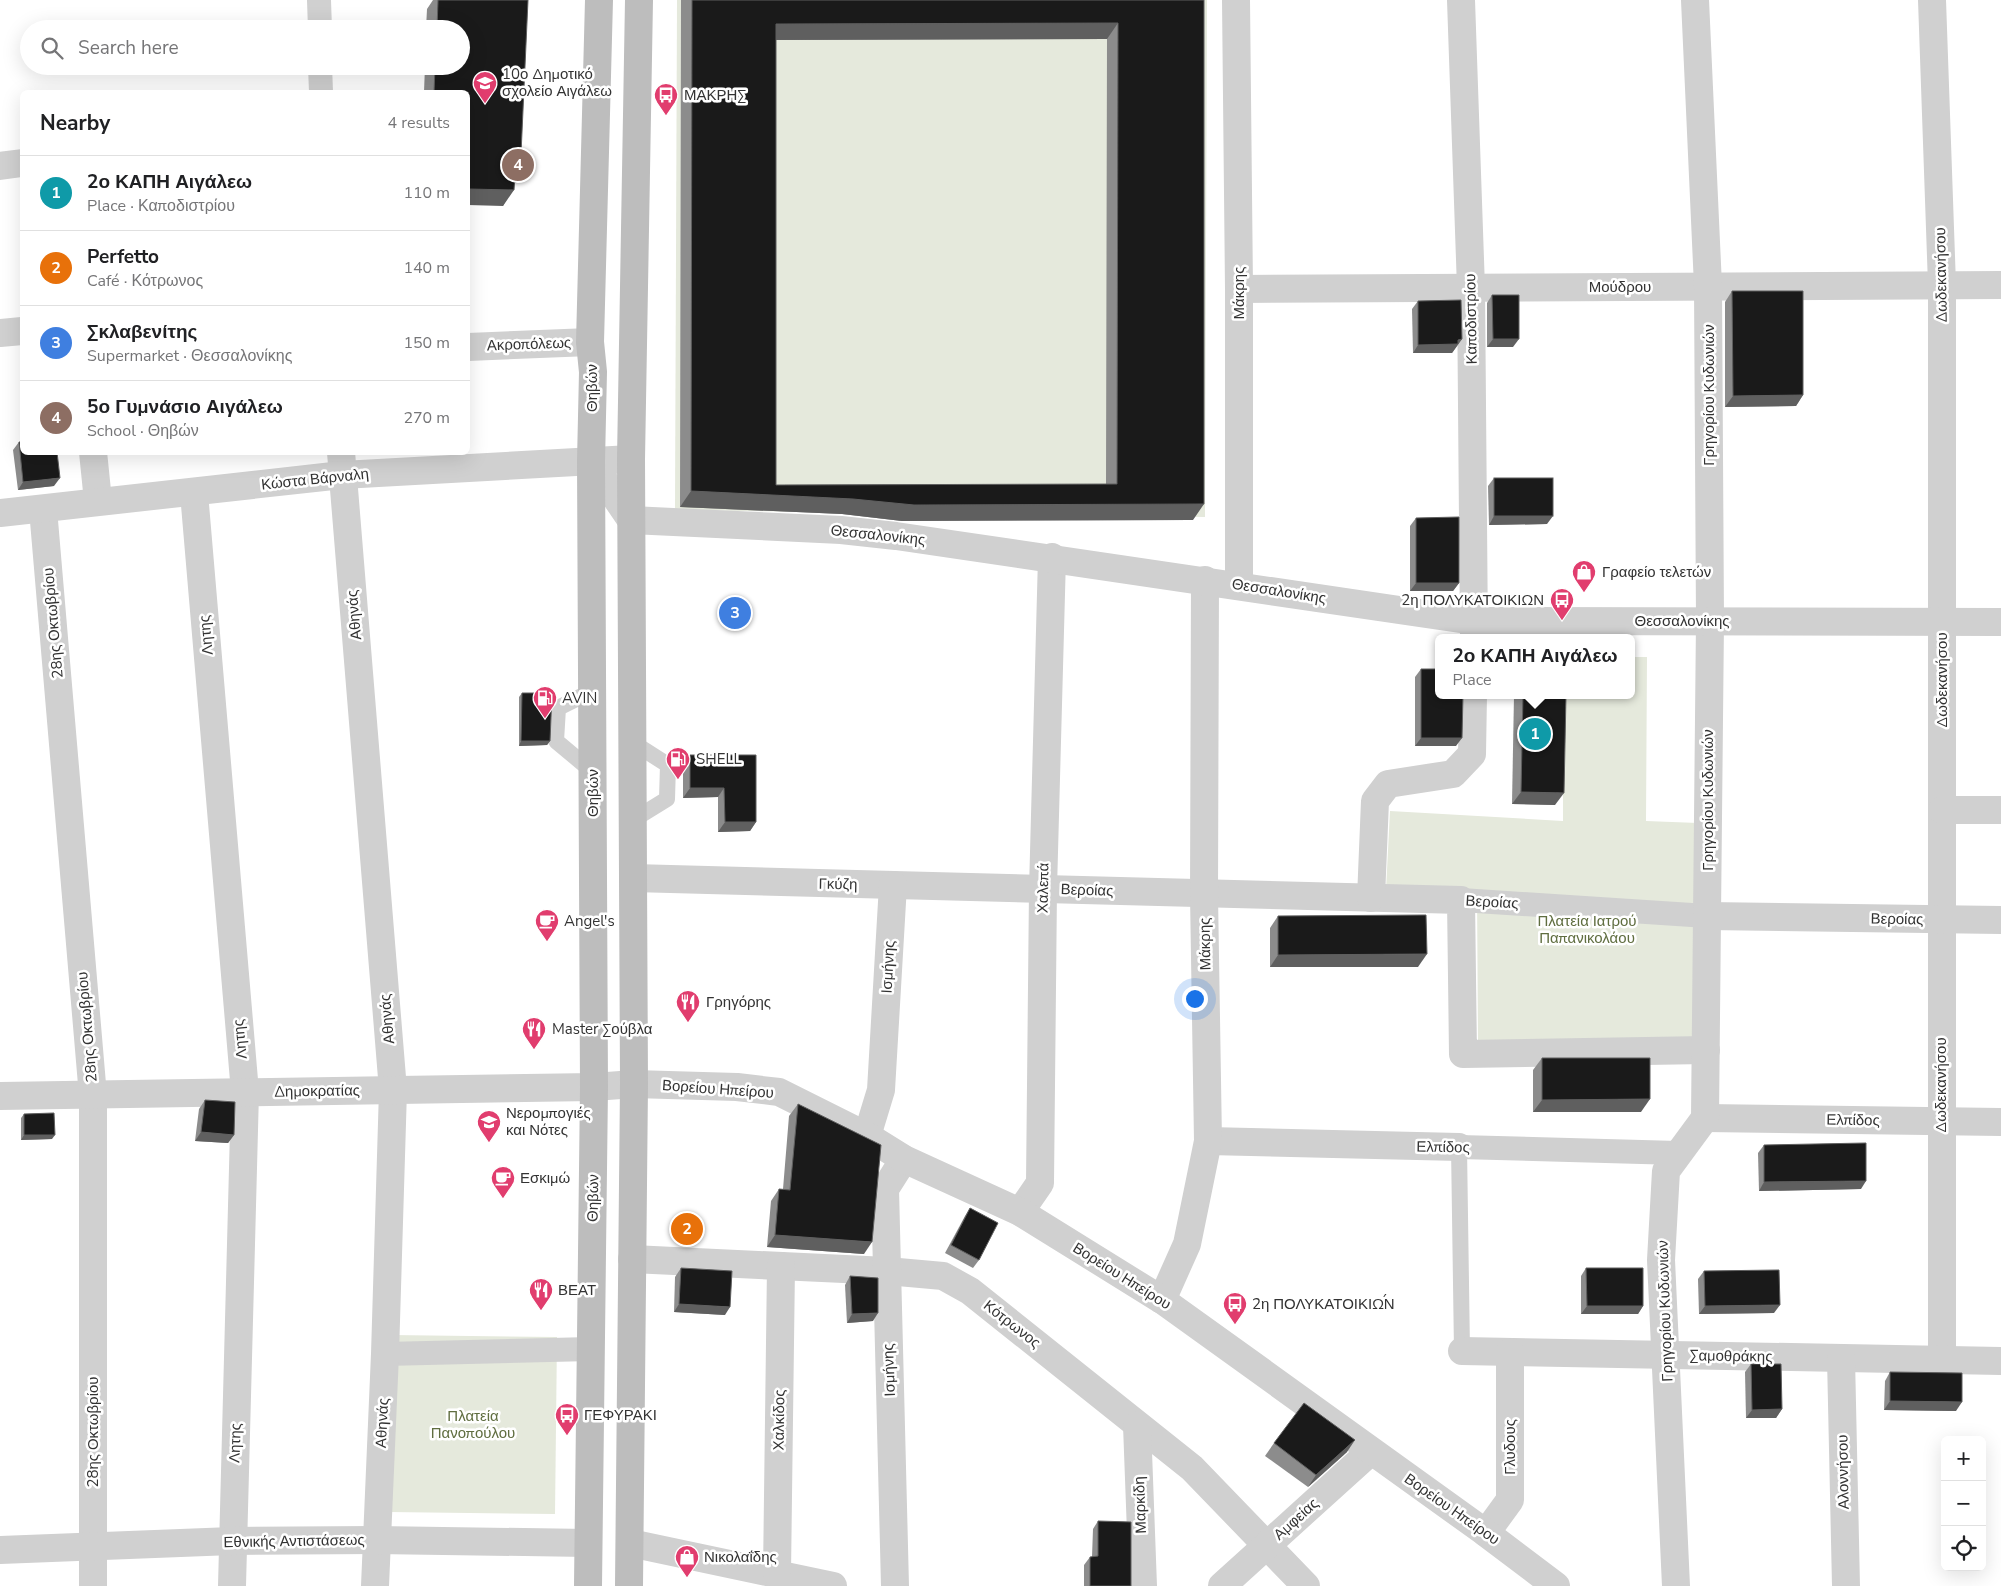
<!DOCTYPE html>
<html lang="en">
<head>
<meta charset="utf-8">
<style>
  body { margin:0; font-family:"Nunito Sans",sans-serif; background:#f2f2f2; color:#202124 }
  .controls { position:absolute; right:15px; bottom:15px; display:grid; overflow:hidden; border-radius:8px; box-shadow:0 5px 20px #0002 }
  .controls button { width:45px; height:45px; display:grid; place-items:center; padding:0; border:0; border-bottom:1px solid #e0e0e0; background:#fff; color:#202124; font:25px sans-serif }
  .you { position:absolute; left:1194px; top:998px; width:18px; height:18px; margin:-12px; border:4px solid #fff; border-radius:50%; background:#1a73e8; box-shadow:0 0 0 8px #1a73e833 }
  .badge { display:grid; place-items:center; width:32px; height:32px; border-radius:50%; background:#b45309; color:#fff; font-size:16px; font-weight:700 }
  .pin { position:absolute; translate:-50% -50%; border:2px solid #fff; box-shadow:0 1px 5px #0006 }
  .popup { position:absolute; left:1435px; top:634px; width:200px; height:65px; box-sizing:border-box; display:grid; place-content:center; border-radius:8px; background:#fff; filter:drop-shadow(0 1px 4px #0005); font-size:16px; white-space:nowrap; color:#757577 }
  .popup b { font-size:19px; color:#202124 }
  .popup::after { content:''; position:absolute; left:50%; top:100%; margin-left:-10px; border:10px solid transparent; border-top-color:#fff }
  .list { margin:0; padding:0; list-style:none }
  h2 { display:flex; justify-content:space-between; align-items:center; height:65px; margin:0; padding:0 20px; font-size:21px }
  h2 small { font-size:16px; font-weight:400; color:#757577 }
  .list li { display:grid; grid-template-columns:32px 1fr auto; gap:15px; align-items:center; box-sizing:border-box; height:75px; padding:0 20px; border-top:1px solid #e0e0e0 }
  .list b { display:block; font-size:19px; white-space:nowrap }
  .list p { margin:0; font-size:16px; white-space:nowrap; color:#757577 }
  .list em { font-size:16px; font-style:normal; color:#757577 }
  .icon { flex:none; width:28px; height:28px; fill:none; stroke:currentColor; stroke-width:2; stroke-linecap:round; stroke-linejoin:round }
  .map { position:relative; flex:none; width:2001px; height:1586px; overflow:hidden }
  .search { position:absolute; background:#fff; box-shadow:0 5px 20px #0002; left:20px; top:20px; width:450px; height:55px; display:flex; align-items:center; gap:12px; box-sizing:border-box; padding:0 18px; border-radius:28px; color:#757577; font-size:19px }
  .panel { position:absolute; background:#fff; box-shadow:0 5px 20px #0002; left:20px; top:90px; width:450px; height:365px; border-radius:8px }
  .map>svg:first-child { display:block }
  .green { fill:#e5e9dc }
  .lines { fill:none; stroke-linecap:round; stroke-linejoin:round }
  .service { stroke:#d0d0d0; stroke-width:16 }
  .pedestrian { stroke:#d0d0d0; stroke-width:24 }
  .minor { stroke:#d0d0d0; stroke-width:28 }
  .tertiary { stroke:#d0d0d0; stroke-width:28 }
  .secondary { stroke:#bdbdbd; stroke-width:28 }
  .wall { fill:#8c8c8c; fill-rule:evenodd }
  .shaded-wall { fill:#5f5f5f }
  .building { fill:#1a1a1a; stroke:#5f5f5f; fill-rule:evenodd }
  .labels { text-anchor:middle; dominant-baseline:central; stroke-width:5; stroke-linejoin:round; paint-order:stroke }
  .poi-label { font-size:15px; fill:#333; stroke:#fff; text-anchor:start }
  .street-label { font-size:15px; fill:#333; stroke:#fff }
  .park-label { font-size:15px; fill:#606e40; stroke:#fff }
</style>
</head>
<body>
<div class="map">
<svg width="2001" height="1586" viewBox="0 0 2001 1586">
  <rect width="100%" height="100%" fill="#fff"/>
  <g class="green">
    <polygon points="677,0 1207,0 1205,517 675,510"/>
    <polygon points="1631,657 1647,657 1646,821 1698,823 1697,1041 1478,1041 1477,891 1386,890 1390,811 1563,821 1563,695 1631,695"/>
    <polygon points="391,1335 557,1337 555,1514 388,1512"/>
  </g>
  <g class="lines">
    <g class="service">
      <polyline points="592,691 558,708 556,741 593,772"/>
      <polyline points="632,742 668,765 667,799 633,820"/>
      <polyline points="1459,1147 1462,1351"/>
    </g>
    <g class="pedestrian">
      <polyline points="319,0 320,29"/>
      <polyline points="320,66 321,92"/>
      <polyline points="1461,900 1707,916"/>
      <polyline points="1459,1147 1678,1153"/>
      <polyline points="385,1354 591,1349"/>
    </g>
    <g class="minor">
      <polyline points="1236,0 1239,289 1239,585"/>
      <polyline points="1461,0 1471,288 1474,638"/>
      <polyline points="1932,0 1942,285 1942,1360"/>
      <polyline points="0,166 22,163"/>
      <polyline points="1239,289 2001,285"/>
      <polyline points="0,333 22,331"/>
      <polyline points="468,347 590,342"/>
      <polyline points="93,452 98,501"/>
      <polyline points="341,452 393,1090 385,1354 375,1586"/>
      <polyline points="194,493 245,1092 232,1586"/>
      <polyline points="43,509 93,1096 93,1586"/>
      <polyline points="1942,810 2001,810"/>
      <polyline points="633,878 1461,900 1463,1054 1706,1050"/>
      <polyline points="1371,898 1375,801 1388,784 1453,774 1472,754 1473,695"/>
      <polyline points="1707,916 2001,920"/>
      <polyline points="1705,1118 2001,1122"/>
      <polyline points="867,1136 881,1090 893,885"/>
      <polyline points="1208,1141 1459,1147"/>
      <polyline points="1020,1212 1040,1183 1043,889 1052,557"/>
      <polyline points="632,1259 887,1271 943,1276 970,1291 1192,1468 1306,1586"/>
      <polyline points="1162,1300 1187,1244 1208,1141 1204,895 1205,580"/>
      <polyline points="1462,1351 2001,1361"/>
      <polyline points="1841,1358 1846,1586"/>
      <polyline points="1137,1425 1143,1586"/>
      <polyline points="1486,1533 1510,1500 1510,1352"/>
      <polyline points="630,1543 833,1586"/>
      <polyline points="0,1550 232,1541 376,1540 588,1543"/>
      <polyline points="777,1573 781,1266"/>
      <polyline points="895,1586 885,1189 904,1159"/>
      <polyline points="1222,1586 1370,1452"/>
      <polyline points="1676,1586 1661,1260 1666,1171 1705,1118 1707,916 1710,621 1708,286 1695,0"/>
    </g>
    <g class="tertiary">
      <polyline points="591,461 631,520 841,530 896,536 1474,621 2001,622"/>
      <polyline points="0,513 342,475 631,459"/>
      <polyline points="0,1096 594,1087 634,1084 737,1087 779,1092 867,1136 904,1159 1020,1212 1162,1300 1486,1533 1556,1586"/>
    </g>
    <g class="secondary">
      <polyline points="588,1586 594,1087 591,461 593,372 590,342 599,0"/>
      <polyline points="629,1586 634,1084 631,459 639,0"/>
    </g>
  </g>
  <g class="wall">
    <polygon points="433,0 528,0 514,184 503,206 468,92 424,92 425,66 461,66 461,29 426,29 427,9"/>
    <path d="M681 0H1204L1193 520 902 521 842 514 680 507ZM1107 39 1106 484 776 485V40Z"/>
    <polygon points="1732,291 1803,395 1796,406 1725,407 1725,302"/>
    <polygon points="1492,295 1513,347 1487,347 1487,303"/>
    <polygon points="1418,301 1462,339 1452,353 1413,353 1412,309"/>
    <polygon points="19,442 54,486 18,490 13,450"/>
    <polygon points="1494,478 1547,524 1489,525 1488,486"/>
    <polygon points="1416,518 1459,583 1453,591 1410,591 1410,526"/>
    <polygon points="1421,669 1456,746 1415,746 1415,677"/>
    <polygon points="522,693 550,741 547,745 519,746 519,697"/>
    <polygon points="1514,695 1566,695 1555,805 1512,804"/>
    <polygon points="690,755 756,755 756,822 750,831 718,832 718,797 683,798 683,764"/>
    <polygon points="1278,916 1418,967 1270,967 1270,928"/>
    <polygon points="1542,1058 1641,1112 1533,1112 1533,1070"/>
    <polygon points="205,1100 234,1135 228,1143 195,1141 199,1109"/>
    <polygon points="798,1104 864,1254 767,1247 771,1201 779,1189 783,1189 789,1116"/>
    <polygon points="24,1114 52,1139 21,1140 21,1118"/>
    <polygon points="1764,1145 1861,1189 1759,1191 1758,1153"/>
    <polygon points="970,1208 979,1260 973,1268 945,1253 965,1216"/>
    <polygon points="681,1268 725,1315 674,1312 675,1277"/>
    <polygon points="1586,1268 1643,1306 1638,1314 1581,1314 1581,1276"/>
    <polygon points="1704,1271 1774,1313 1699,1314 1698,1279"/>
    <polygon points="850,1276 873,1321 847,1323 845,1285"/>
    <polygon points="1751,1364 1782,1409 1776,1418 1746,1418 1745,1372"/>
    <polygon points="1890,1372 1956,1411 1884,1410 1885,1381"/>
    <polygon points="1274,1443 1347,1452 1308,1487 1265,1456"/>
    <polygon points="1098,1521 1131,1586 1084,1586 1084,1565 1090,1557 1092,1557 1093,1529"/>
  </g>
  <g class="shaded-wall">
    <polygon points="1118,23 1107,39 765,40 776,24"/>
    <polygon points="515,176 520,176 510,190 514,190 503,206 468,205 468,189"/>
    <polygon points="1462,339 1452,353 1413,353 1418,345"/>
    <polygon points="1493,339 1519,339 1513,347 1487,347"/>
    <polygon points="1803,395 1796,406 1725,407 1733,396"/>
    <polygon points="60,478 54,486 18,490 23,482"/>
    <polygon points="691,491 1204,504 1193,520 902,521 842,514 680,507"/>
    <polygon points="1494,516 1553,516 1547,524 1489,525"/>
    <polygon points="1416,583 1459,583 1453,591 1410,591"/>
    <polygon points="1421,738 1462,738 1456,746 1415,746"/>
    <polygon points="521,741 550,741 547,745 519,746"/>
    <polygon points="690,788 724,788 718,797 683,798"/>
    <polygon points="1521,792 1564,793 1555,805 1512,804"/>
    <polygon points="725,822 756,822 750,831 718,832"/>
    <polygon points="1427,954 1418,967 1270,967 1278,955"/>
    <polygon points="1650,1099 1641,1112 1533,1112 1542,1100"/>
    <polygon points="201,1132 234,1135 228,1143 195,1141"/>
    <polygon points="24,1135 55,1135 52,1139 21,1140"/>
    <polygon points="1866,1181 1861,1189 1759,1191 1764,1182"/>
    <polygon points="775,1235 872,1242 864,1254 767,1247"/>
    <polygon points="679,1304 730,1307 725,1315 674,1312"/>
    <polygon points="1780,1305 1774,1313 1699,1314 1705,1306"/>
    <polygon points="1587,1306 1643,1306 1638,1314 1581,1314"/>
    <polygon points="878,1313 873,1321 847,1323 852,1314"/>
    <polygon points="1890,1401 1962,1402 1956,1411 1884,1410"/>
    <polygon points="1782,1409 1776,1418 1746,1418 1752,1410"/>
    <polygon points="1355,1440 1347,1452 1308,1487 1316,1475"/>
  </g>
  <g class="building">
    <polygon points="438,0 528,0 520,176 515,176 514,190 468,189 468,92 434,92 435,66 461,66 461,29 437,29"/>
    <path d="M692 0H1204V504L914 505 853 499 691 491ZM1118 23 1117 484 776 485V24Z"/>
    <polygon points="1732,291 1803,291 1803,395 1733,396"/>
    <polygon points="1492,295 1519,295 1519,339 1493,339"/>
    <polygon points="1461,300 1462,339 1458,340 1458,344 1418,345 1418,301"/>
    <polygon points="19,442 22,442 22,452 57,452 60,478 23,482"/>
    <rect x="1494" y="478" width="59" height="38"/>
    <polygon points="1459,517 1459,583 1416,583 1416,518"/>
    <polygon points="1421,669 1439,669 1439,695 1463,695 1462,738 1421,738"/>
    <polygon points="522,693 552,693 550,741 521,741"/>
    <polygon points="1523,695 1566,695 1564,793 1521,792"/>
    <polygon points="690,755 756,755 756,822 725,822 724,788 690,788"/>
    <polygon points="1426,915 1427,954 1278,955 1278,916"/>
    <polygon points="1542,1058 1650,1058 1650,1099 1542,1100"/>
    <polygon points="205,1100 235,1102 234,1135 201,1132"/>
    <polygon points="798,1104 881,1145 872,1242 775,1235 779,1189 790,1190"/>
    <polygon points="54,1113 55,1135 24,1135 24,1114"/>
    <polygon points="1866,1143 1866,1181 1764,1182 1764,1145"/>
    <polygon points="970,1208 998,1223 979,1260 951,1245"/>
    <polygon points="681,1268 732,1271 730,1307 679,1304"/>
    <polygon points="1586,1268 1643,1268 1643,1306 1587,1306"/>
    <polygon points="1779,1270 1780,1305 1705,1306 1704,1271"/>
    <polygon points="850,1276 878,1278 878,1313 852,1314"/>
    <polygon points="1751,1364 1781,1364 1782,1409 1752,1410"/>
    <polygon points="1890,1372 1962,1373 1962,1402 1890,1401"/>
    <polygon points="1304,1403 1355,1440 1316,1475 1274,1443"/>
    <polygon points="1098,1521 1131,1522 1131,1586 1090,1586 1090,1557 1098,1556"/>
  </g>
  <defs>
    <g id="school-pin" transform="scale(1.25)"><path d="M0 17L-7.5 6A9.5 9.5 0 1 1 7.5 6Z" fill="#e13d6e" stroke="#fff"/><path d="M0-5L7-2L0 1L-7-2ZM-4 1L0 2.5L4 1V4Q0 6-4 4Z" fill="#fff"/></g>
    <g id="bus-pin" transform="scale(1.25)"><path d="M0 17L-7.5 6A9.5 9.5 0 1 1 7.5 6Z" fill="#e13d6e" stroke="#fff"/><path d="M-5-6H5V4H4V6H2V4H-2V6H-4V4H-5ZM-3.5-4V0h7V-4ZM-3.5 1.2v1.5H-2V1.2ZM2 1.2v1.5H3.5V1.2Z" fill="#fff"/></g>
    <g id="shop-pin" transform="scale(1.25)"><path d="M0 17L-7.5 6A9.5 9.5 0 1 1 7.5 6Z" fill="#e13d6e" stroke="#fff"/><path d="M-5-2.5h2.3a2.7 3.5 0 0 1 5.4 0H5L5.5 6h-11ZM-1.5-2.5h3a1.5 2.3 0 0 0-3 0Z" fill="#fff"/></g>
    <g id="fuel-pin" transform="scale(1.25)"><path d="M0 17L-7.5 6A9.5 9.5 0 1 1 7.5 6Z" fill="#e13d6e" stroke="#fff"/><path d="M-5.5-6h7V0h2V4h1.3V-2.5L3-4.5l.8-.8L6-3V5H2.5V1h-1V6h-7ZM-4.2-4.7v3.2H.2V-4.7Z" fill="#fff"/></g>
    <g id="cafe-pin" transform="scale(1.25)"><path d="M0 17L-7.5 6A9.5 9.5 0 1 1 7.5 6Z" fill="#e13d6e" stroke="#fff"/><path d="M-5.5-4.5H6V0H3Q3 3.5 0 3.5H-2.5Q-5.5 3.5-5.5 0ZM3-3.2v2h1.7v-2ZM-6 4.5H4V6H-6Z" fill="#fff"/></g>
    <g id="restaurant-pin" transform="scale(1.25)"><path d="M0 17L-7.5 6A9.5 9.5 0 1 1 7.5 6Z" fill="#e13d6e" stroke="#fff"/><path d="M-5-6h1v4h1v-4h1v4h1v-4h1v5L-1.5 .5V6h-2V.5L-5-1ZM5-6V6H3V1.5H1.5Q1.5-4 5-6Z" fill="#fff"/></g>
  </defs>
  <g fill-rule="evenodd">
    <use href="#school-pin" x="485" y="83"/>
    <use href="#bus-pin" x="666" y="95"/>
    <use href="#shop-pin" x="1584" y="572"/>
    <use href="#bus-pin" x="1562" y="600"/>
    <use href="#fuel-pin" x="545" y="698"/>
    <use href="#fuel-pin" x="678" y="759"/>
    <use href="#cafe-pin" x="547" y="921"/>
    <use href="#restaurant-pin" x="688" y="1002"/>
    <use href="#restaurant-pin" x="534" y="1029"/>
    <use href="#school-pin" x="489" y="1122"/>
    <use href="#cafe-pin" x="503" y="1178"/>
    <use href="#restaurant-pin" x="541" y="1290"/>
    <use href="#bus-pin" x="1235" y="1304"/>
    <use href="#bus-pin" x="567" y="1415"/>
    <use href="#shop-pin" x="687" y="1557"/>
  </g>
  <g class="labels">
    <g class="poi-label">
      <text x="502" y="74">10ο Δημοτικό<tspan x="502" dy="17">σχολείο Αιγάλεω</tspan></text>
      <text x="684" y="95">ΜΑΚΡΗΣ</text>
      <text x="1602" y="572">Γραφείο τελετών</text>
      <text x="1544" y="600" text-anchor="end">2η ΠΟΛΥΚΑΤΟΙΚΙΩΝ</text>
      <text x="562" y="698">AVIN</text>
      <text x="696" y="759">SHELL</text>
      <text x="564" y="921">Angel's</text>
      <text x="706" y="1002">Γρηγόρης</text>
      <text x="552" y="1029">Master Σούβλα</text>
      <text x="506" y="1113">Νερομπογιές<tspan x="506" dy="17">και Νότες</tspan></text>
      <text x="520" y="1178">Εσκιμώ</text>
      <text x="558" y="1290">ΒΕΑΤ</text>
      <text x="1252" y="1304">2η ΠΟΛΥΚΑΤΟΙΚΙΏΝ</text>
      <text x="584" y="1415">ΓΕΦΥΡΑΚΙ</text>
      <text x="704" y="1557">Νικολαΐδης</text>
    </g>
    <g class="street-label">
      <text transform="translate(1941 275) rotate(-91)">Δωδεκανήσου</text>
      <text x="1620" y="287">Μούδρου</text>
      <text transform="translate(1239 293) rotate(-90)">Μάκρης</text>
      <text transform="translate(1471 319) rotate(-91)">Καποδιστρίου</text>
      <text transform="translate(529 344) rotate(-2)">Ακροπόλεως</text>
      <text transform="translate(592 388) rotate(-90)">Θηβών</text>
      <text transform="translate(1709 395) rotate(-90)">Γρηγορίου Κυδωνιών</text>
      <text transform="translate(315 479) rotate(-6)">Κώστα Βάρναλη</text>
      <text transform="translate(878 535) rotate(6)">Θεσσαλονίκης</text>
      <text transform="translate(1279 591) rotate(9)">Θεσσαλονίκης</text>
      <text transform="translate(354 615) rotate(-95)">Αθηνάς</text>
      <text x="1682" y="621">Θεσσαλονίκης</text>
      <text transform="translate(53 623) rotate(-95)">28ης Οκτωβρίου</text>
      <text transform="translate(206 635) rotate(-95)">Λητης</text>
      <text transform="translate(1942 680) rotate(-90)">Δωδεκανήσου</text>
      <text transform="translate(593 793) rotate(-90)">Θηβών</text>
      <text transform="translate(1708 800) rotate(-90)">Γρηγορίου Κυδωνιών</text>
      <text transform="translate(838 884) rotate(1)">Γκύζη</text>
      <text transform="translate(1043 888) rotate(-89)">Χαλεπά</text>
      <text transform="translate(1087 890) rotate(2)">Βεροίας</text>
      <text transform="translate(1492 902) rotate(3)">Βεροίας</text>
      <text transform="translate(1897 919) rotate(1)">Βεροίας</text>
      <text transform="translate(1205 944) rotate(-91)">Μάκρης</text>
      <text transform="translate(888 967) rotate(-87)">Ισμήνης</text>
      <text transform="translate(387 1019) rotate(-95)">Αθηνάς</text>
      <text transform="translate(87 1027) rotate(-95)">28ης Οκτωβρίου</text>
      <text transform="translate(240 1039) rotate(-95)">Λητης</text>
      <text transform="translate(1941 1085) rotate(-90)">Δωδεκανήσου</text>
      <text transform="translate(718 1089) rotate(4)">Βορείου Ηπείρου</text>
      <text transform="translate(317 1091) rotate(-1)">Δημοκρατίας</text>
      <text transform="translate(1853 1120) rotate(1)">Ελπίδος</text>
      <text transform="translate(1443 1147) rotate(1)">Ελπίδος</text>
      <text transform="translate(593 1198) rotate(-89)">Θηβών</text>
      <text transform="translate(1122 1276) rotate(32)">Βορείου Ηπείρου</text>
      <text transform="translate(1665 1311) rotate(-92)">Γρηγορίου Κυδωνιών</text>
      <text transform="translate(1012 1324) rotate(38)">Κότρωνος</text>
      <text transform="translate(1731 1356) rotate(1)">Σαμοθράκης</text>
      <text transform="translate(889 1370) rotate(-92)">Ισμήνης</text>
      <text transform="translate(779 1420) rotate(-89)">Χαλκίδος</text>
      <text transform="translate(382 1423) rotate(-87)">Αθηνάς</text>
      <text transform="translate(93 1432) rotate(-90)">28ης Οκτωβρίου</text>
      <text transform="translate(235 1443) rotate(-88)">Λητης</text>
      <text transform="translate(1510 1447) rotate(-90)">Γλυδους</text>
      <text transform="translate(1843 1472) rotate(-91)">Αλοννήσου</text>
      <text transform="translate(1140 1505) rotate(-92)">Μαρκίδη</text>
      <text transform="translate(1452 1509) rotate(35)">Βορείου Ηπείρου</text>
      <text transform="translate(1296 1519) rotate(-42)">Αμφείας</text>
      <text transform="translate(294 1541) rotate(-1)">Εθνικής Αντιστάσεως</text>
    </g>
    <g class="park-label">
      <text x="1587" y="921">Πλατεία Ιατρού<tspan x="1587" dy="17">Παπανικολάου</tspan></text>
      <text x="473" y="1416">Πλατεία<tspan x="473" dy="17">Πανοπούλου</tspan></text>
    </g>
  </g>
</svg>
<div class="controls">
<button>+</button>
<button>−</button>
<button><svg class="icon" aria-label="locate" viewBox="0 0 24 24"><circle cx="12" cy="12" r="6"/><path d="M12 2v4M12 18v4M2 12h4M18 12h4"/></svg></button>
</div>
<div class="you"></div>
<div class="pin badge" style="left:1535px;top:734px;background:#0f9aa8">1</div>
<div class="popup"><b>2ο ΚΑΠΗ Αιγάλεω</b>Place</div>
<div class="pin badge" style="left:687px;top:1229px;background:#e8710a">2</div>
<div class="pin badge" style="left:735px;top:613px;background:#3f7fe0">3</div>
<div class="pin badge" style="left:518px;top:165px;background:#8d6e63">4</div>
<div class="search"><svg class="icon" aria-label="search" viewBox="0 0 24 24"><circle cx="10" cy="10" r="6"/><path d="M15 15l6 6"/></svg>Search here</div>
<section class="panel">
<h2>Nearby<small>4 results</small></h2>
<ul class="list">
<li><span class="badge" style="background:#0f9aa8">1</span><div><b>2ο ΚΑΠΗ Αιγάλεω</b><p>Place · Καποδιστρίου</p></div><em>110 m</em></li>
<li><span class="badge" style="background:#e8710a">2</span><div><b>Perfetto</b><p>Café · Κότρωνος</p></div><em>140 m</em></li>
<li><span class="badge" style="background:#3f7fe0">3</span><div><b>Σκλαβενίτης</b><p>Supermarket · Θεσσαλονίκης</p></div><em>150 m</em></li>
<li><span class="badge" style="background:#8d6e63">4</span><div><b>5ο Γυμνάσιο Αιγάλεω</b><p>School · Θηβών</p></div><em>270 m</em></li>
</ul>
</section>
</div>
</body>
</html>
